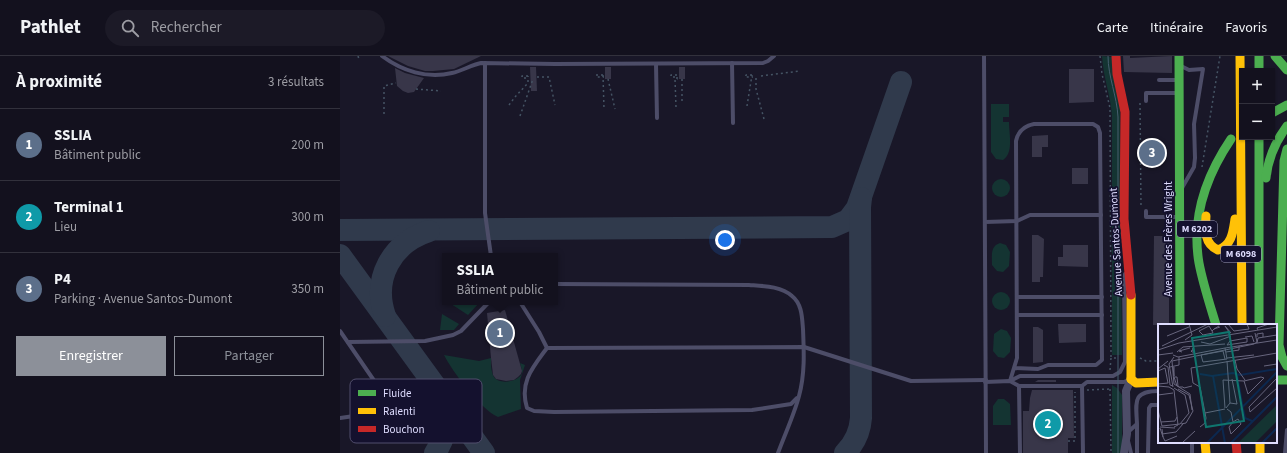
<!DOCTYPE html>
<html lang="fr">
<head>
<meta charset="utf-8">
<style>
  body { margin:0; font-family:"Source Sans 3",sans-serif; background:#1c1a27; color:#f1f3f6 }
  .controls { position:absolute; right:12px; top:12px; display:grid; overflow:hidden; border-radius:0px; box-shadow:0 1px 3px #0004 }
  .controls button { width:36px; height:36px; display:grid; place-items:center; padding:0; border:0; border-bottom:1px solid #32313c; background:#13111e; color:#f1f3f6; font:20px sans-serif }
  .you { position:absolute; left:385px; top:184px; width:14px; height:14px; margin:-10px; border:3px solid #fff; border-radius:50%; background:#1a73e8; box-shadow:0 0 0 6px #1a73e833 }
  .badge { display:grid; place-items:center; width:26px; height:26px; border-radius:50%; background:#8c9099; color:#fff; font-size:13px; font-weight:700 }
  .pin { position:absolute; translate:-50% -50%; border:2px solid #fff; box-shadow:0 1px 4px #0006 }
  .popup { position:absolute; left:102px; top:197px; width:116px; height:52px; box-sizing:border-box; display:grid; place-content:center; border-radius:0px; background:#13111e; filter:drop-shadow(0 1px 3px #0005); font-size:13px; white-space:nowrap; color:#9d9da4 }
  .popup b { font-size:15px; color:#f1f3f6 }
  .popup::after { content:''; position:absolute; left:50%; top:100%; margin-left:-8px; border:8px solid transparent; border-top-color:#13111e }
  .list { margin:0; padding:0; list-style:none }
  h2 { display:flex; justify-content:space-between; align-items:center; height:52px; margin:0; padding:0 16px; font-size:17px }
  h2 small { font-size:13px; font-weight:400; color:#9d9da4 }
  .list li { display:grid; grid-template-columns:26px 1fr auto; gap:12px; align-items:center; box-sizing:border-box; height:72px; padding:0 16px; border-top:1px solid #32313c }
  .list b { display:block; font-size:15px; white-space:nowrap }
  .list p { margin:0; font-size:13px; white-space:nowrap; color:#9d9da4 }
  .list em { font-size:13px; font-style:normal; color:#9d9da4 }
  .actions { display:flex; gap:8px; padding:12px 16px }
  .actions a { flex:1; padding:9px 0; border:1px solid #8c9099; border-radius:0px; text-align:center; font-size:14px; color:#8c9099 }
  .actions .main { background:#8c9099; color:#fff }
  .icon { flex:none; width:22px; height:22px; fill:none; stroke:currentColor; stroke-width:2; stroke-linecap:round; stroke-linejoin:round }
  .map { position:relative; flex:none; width:947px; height:397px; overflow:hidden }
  header { display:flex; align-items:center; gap:24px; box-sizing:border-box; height:56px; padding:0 20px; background:#13111e; border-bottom:1px solid #32313c }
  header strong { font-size:19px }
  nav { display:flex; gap:22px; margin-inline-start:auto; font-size:14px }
  .search { width:280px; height:36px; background:#1c1a27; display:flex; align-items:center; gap:10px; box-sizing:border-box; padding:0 14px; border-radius:22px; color:#9d9da4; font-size:15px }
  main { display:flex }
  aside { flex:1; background:#13111e }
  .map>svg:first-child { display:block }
  .green { fill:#143432 }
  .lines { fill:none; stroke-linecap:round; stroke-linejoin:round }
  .taxiway { stroke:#303a4c; stroke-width:22 }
  .building { fill:#383649 }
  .path { stroke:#455464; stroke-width:1.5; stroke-dasharray:2 3; stroke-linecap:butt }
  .lane { stroke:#4d4d68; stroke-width:4 }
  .street { stroke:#4d4d68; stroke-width:8 }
  .fast { stroke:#4caf50; stroke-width:9 }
  .slow { stroke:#ffc107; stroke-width:9 }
  .jam { stroke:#c62828; stroke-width:9 }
  .tram { stroke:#465e6f; stroke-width:1 }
  .path-bridge { stroke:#455464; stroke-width:1.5; stroke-dasharray:2 3; stroke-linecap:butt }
  .labels { text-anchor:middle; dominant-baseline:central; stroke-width:3.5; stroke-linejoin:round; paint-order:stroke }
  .shield { fill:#14112e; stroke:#a2a0c0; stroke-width:1 }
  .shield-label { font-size:10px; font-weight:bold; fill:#dfddff }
  .street-label { font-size:11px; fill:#dfddff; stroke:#14112e }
  .inset-river { fill:none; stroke:#0c284f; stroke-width:2 }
  .inset-road { fill:none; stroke:#68667e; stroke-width:1 }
  .view { fill:#0f766e; fill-opacity:0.15; stroke:#0f766e; stroke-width:2 }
  .inset-edge { fill:none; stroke:#dfddff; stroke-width:2 }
  .key { fill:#14112e; stroke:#514e6d; stroke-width:1 }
  .key-label { font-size:11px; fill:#dfddff }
</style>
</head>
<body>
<header>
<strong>Pathlet</strong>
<div class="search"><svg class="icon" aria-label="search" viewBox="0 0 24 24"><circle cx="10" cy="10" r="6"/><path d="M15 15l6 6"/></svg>Rechercher</div>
<nav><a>Carte</a><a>Itinéraire</a><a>Favoris</a></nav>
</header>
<main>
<aside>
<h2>À proximité<small>3 résultats</small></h2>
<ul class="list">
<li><span class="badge" style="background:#5c6f8a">1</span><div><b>SSLIA</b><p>Bâtiment public</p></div><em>200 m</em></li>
<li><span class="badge" style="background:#0f9aa8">2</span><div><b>Terminal 1</b><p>Lieu</p></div><em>300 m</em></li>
<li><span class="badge" style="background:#5c6f8a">3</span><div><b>P4</b><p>Parking · Avenue Santos-Dumont</p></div><em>350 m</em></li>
</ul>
<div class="actions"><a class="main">Enregistrer</a><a>Partager</a></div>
</aside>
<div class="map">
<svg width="947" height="397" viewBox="0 0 947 397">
  <rect width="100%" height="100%" fill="#191728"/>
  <g class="green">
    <path d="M762 0 772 1 780 50 782 299H772V61C771 40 763 21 762 0Z"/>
    <path d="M651 48H669V61H663V66H669C669 78 674 97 663 104L656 103 651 96Z"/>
    <circle cx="661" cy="132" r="9"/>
    <path d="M660 187 666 189 670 196 669 210 663 216 657 215 652 209C652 200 650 190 660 187Z"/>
    <circle cx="661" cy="245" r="9"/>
    <polygon points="108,246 140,246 128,259"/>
    <polygon points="102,258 119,268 114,274 100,274"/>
    <polygon points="661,273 667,275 671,282 670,296 664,302 658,301 653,295 654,278"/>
    <path d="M104 299 139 305 151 302C151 308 151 316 154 321 159 329 179 326 182 317 182 314 181 310 180 307L185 309 180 324 181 353 158 361C141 354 112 315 104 299Z"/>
    <polygon points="772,329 777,332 782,339 782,397 772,397"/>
    <polygon points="658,343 664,343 670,348 671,369 653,369 653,350"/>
  </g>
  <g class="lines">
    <g class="taxiway">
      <polyline points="0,174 492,171 508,164 517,152 561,26"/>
      <polyline points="0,199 144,397"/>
      <path d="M45 260C32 222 52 187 89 175"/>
      <path d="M95 397C107 380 108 360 102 341"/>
      <path d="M505 397C515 387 520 376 521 362L520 151 521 142"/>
    </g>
  </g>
  <g class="building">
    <polygon points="48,0 141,0 114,13 93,15 85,15 68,10"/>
    <polygon points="783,0 790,0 790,2 832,0 832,17 784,16"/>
    <polygon points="190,11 196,11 197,35 191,35"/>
    <rect x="265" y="11" width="6" height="12"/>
    <rect x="339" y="11" width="6" height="12"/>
    <polygon points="55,12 65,17 84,22 74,36 68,37 63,35 57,30"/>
    <polygon points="729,13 754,13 754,46 729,47"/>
    <polygon points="708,79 708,91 702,91 702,101 692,101 692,80"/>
    <rect x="732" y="112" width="16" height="16"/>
    <polygon points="692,179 698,179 704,183 703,221 700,221 700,226 692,226"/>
    <polygon points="814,180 829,180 829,269 813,269"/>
    <polygon points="723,189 748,189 748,211 718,210 718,201 723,201"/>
    <polygon points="165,254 182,315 181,318 178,321 174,324 166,325 156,323 153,319 151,302 147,257"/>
    <polygon points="718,268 746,268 746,286 719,287"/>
    <polygon points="693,271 698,271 703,274 703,306 693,307"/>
    <polygon points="698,324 716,324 716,326 695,326"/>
    <polygon points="692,334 733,334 734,382 728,382 728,397 683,397 683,355 689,355 690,342"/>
  </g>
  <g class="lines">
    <g class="path">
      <polyline points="18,0 19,3"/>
      <polyline points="760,0 762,18 770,52 771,302"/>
      <polyline points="263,19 264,53"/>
      <polyline points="421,20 460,15"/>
      <polyline points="197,21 209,21 215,49"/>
      <polyline points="416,22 416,33 424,63"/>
      <polyline points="268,23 275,53"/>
      <polyline points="342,23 342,45"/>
      <polyline points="76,33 101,35"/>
      <polyline points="800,47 801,151"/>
      <polyline points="169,49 175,41 188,27 188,20"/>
      <polyline points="407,50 412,19"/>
      <polyline points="336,51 335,23 337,23 337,19"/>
      <polyline points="44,58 44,30 56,27"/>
      <polyline points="180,60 193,23"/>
      <polyline points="862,111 880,0"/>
      <polyline points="800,302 806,305 819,305"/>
      <polyline points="770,314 771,302 778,302"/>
      <polyline points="770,333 771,397"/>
      <polyline points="747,334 770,333 770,332"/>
      <polyline points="728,385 735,385 735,336"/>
    </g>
    <g class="lane">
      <path d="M42 0C62 15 87 23 112 17 122 15 131 9 141 7L215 8 423 7 428 5 434 0"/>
      <polyline points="644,0 646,397"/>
      <polyline points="145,7 145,157 151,200"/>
      <polyline points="392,7 393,67"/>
      <polyline points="316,8 317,62"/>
      <polyline points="841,10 849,14 863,13 854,68 855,102 854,111 842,132"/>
      <polyline points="819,24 839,24"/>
      <polyline points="806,45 806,37 838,37"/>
      <polyline points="806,155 806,161 839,161"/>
      <polyline points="645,166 677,165 690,159 761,159"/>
      <path d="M215 228 409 229C423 230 441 230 452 240 462 248 462 261 463 273 464 296 465 318 459 340 454 359 445 378 438 397"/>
      <polyline points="677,241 762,241"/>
      <polyline points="180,246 199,276 207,292 464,291 571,325 646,324"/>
      <polyline points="677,259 762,259"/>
      <polyline points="0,275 35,326 38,338 34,350 28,356 21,359 0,362"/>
      <polyline points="8,286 85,285 113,279 121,275 149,246"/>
      <path d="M207 292C193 311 179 326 187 352L194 355 214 356 412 354 451 348 457 342"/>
      <path d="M670 325 677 302 676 85C678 75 684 70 694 68H753L758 71 760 77 762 304 756 309H708L698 313 674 312"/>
      <polyline points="670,325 680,320 773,320 780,316 785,306 784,227 785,218"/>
      <polyline points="645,326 670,325 679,330 742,330 747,326 784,326 791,323"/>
      <polyline points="679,330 680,397"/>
      <polyline points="742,330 743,397"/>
      <polyline points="797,368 797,397"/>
      <path d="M788 376 797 368C796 346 792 335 819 335"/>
      <polyline points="788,385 791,397"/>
      <polyline points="852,386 852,397"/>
      <polyline points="808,397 809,352 811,349 819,349"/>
      <polyline points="945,397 947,374"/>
    </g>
    <polyline class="street" points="784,397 787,378 786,335 791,323"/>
    <g class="fast">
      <polyline points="839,0 840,269"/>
      <polyline points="919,0 919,15"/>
      <polyline points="935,0 947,14"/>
      <polyline points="932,57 947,49"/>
      <polyline points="919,81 919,269"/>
      <polyline points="947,93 944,105 939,289 942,301 947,310"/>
      <path d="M926 122C928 102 935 86 947 70"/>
      <path d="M876 269C870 249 863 228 859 207 851 161 866 120 891 83"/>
      <polyline points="936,324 947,324"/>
    </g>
    <g class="slow">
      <polyline points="900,0 902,269"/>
      <path d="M866 160C865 174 864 188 878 194 892 189 893 176 895 163"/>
      <polyline points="791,239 791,323"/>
      <polyline points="791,323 796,327 819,326"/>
      <polyline points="865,386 866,397"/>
      <polyline points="920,386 920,397"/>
    </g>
    <g class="jam">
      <polyline points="776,0 777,18 785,56 784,163 791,239"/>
      <polyline points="896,386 897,397"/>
    </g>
    <path class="tram" d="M768 0C768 21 777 40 778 61V397"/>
    <g class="path-bridge">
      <polyline points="263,19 256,19 257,21 264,21"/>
      <polyline points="337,19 331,19 331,21 338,21"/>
      <polyline points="412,19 406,19 405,21 413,21"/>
      <polyline points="188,20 182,20 182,22 189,22"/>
    </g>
  </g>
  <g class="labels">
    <g class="shield">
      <rect x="837" y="165" width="40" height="16" rx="3"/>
      <rect x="881" y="190" width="40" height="16" rx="3"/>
    </g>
    <g class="shield-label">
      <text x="857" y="173">M 6202</text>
      <text x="901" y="198">M 6098</text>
    </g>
    <g class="street-label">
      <text transform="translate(828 183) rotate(-90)">Avenue des Frères Wright</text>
      <text transform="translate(776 186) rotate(-93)">Avenue Santos-Dumont</text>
    </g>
  </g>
  <g transform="translate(818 268)">
    <rect width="119" height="119" fill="#191728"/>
    <path d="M119 81V97L97 119H80Z" fill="#143432"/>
    <path class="inset-river" d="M42 50 54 52 75 49 82 51 119 45M79 51 85 85M55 52 67 119M85 85 87 94 94 97M49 119 119 48M73 119 119 73M104 119 119 104"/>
    <path class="inset-road" d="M70 0 76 7 91 5 89 0M61 2 56 5 62 3M100 6 99 4 111 0M54 7 51 2 41 7 45 11 55 9 54 7 56 5M71 8 67 2 73 9M9 12 31 3M87 13 94 12 96 18M99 13V10L105 9V13M89 14V18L69 21 72 17ZM27 16 34 11 31 0M43 18 52 20 73 12M99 19 100 14 119 11M4 22 50 0M35 24V26L36 27V28H34L33 27 35 26V24M0 26 21 19 119 3M19 28 25 23 67 20M24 28 21 27 32 24M68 28 81 26V22M0 31 15 29M15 31 20 33 67 24M69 34 96 31M67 35 65 27 43 31 45 38 69 35M69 35 67 24 119 16M77 36 79 45 87 56M6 41 10 43 12 61 15 62M106 42 119 40M12 43 21 41V33M15 43 16 52V43M0 45 10 37M0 47 7 44 10 59 0 60M119 54 91 83 92 88 119 64M0 62 11 63 16 66M20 62 19 53H16L19 62H20L21 63H25L26 64 34 62M15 63 11 40 16 33M20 65 31 71 35 87 28 99 23 100M0 71 15 69M72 79 79 80 74 55M67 84 65 56 86 57 103 53 106 54 90 70 86 57M68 84 72 79 69 37M69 85 73 88 75 98 71 103 73 110 83 100 80 95 75 98M0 86 4 102M34 86 32 70 16 60 14 37 96 20 99 18 97 9M47 89 67 85M3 98 17 97 19 93M4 102 22 100 31 89 27 71 16 64M2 103 17 104M16 103 20 101 16 66M42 103 47 99 48 94 42 63 35 59 33 44 119 29M2 104 5 113 4 105M4 110 18 108 25 100M5 113 7 117 19 112M24 119 37 107"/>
    <path class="view" d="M71 8 86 97 48 103 34 14Z"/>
    <rect width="119" height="119" class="inset-edge"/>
  </g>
  <rect x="10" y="323" width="132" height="64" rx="6" class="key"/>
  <rect x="18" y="334" width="18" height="6" fill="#4caf50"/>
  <rect x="18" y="352" width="18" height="6" fill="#ffc107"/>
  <rect x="18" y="370" width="18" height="6" fill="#c62828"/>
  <g class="key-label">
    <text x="43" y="341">Fluide</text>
    <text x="43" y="359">Ralenti</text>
    <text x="43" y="377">Bouchon</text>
  </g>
</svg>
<div class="controls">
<button>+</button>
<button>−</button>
</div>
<div class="you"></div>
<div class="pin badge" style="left:160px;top:277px;background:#5c6f8a">1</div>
<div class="popup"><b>SSLIA</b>Bâtiment public</div>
<div class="pin badge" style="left:708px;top:368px;background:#0f9aa8">2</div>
<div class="pin badge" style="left:812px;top:97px;background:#5c6f8a">3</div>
</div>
</main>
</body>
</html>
